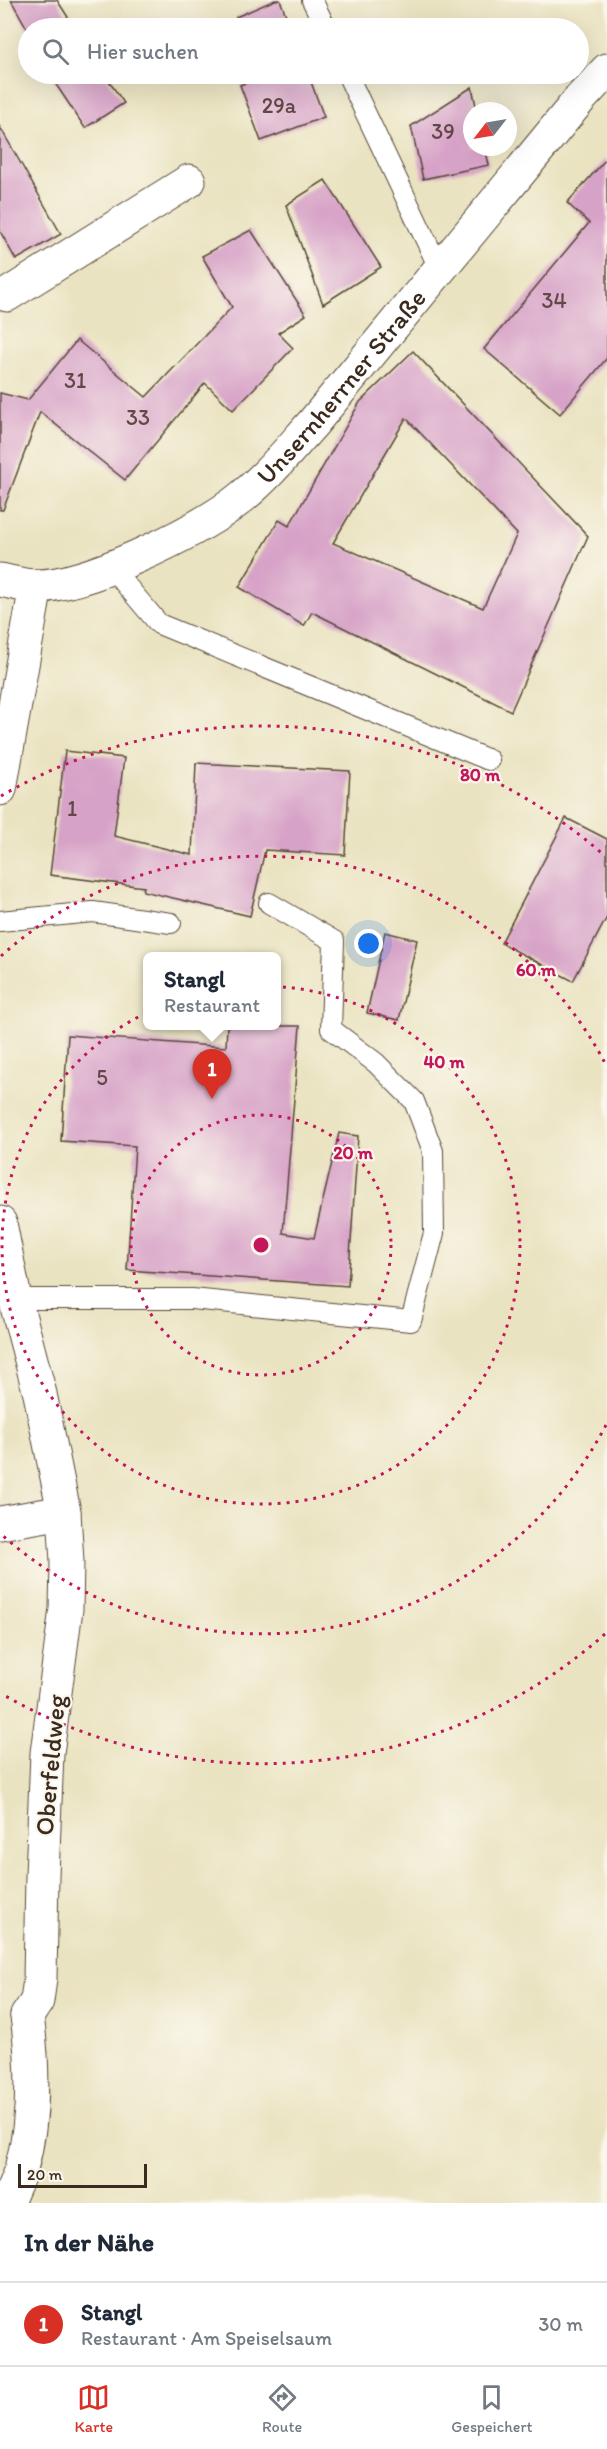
<!DOCTYPE html>
<html lang="de">
<head>
<meta charset="utf-8">
<style>
  body { margin:0; font-family:Itim,sans-serif; background:#f6f6f7; color:#1f2937 }
  .compass { position:absolute; left:463px; top:102px; width:54px; height:54px; border-radius:50%; background:#fff; box-shadow:0 6px 24px #0002; rotate:239deg }
  .scale { position:absolute; left:18px; bottom:15px; width:129px; box-sizing:border-box; padding-left:6px; border:3px solid #3b2a1e; border-top:0; font-size:16px; line-height:21px; white-space:nowrap; color:#3b2a1e; -webkit-text-stroke:4px #fbf7ec; paint-order:stroke }
  .you { position:absolute; left:369px; top:944px; width:21px; height:21px; margin:-15px; border:4px solid #fff; border-radius:50%; background:#1a73e8; box-shadow:0 0 0 9px #1a73e833 }
  .badge { display:grid; place-items:center; width:39px; height:39px; border-radius:50%; background:#d93025; color:#fff; font-size:20px; font-weight:700 }
  .pin { position:absolute; translate:-50% -50px; filter:drop-shadow(0 2px 3px #0008) }
  .pin::after { content:''; position:absolute; top:32px; width:21px; height:18px; background:inherit; clip-path:polygon(0 0,100% 0,50% 100%) }
  .popup { position:absolute; left:143px; top:952px; width:138px; height:78px; box-sizing:border-box; display:grid; place-content:center; border-radius:9px; background:#fff; filter:drop-shadow(0 2px 4px #0005); font-size:20px; white-space:nowrap; color:#747a83 }
  .popup b { font-size:22px; color:#1f2937 }
  .popup::after { content:''; position:absolute; left:50%; top:100%; margin-left:-12px; border:12px solid transparent; border-top-color:#fff }
  .list { margin:0; padding:0; list-style:none }
  h2 { display:flex; justify-content:space-between; align-items:center; height:78px; margin:0; padding:0 24px; font-size:26px }
  h2 small { font-size:20px; font-weight:400; color:#747a83 }
  .list li { display:grid; grid-template-columns:39px 1fr auto; gap:18px; align-items:center; box-sizing:border-box; height:84px; padding:0 24px; border-top:2px solid #e0e1e3 }
  .list b { display:block; font-size:22px; white-space:nowrap }
  .list p { margin:0; font-size:20px; white-space:nowrap; color:#747a83 }
  .list em { font-size:20px; font-style:normal; color:#747a83 }
  .icon { flex:none; width:33px; height:33px; fill:none; stroke:currentColor; stroke-width:2; stroke-linecap:round; stroke-linejoin:round }
  .map { position:relative; flex:none; width:607px; height:2203px; overflow:hidden }
  .search { position:absolute; background:#fff; box-shadow:0 6px 24px #0002; left:18px; right:18px; top:18px; height:66px; display:flex; align-items:center; gap:15px; box-sizing:border-box; padding:0 21px; border-radius:33px; color:#747a83; font-size:22px }
  .sheet { height:162px; background:#fff }
  nav { display:flex; justify-content:space-around; align-items:center; box-sizing:border-box; height:84px; border-top:2px solid #e0e1e3; background:#fff; font-size:16px; color:#747a83 }
  nav a { display:grid; justify-items:center; gap:3px }
  nav .on { color:#d93025 }
  .map>svg:first-child { display:block }
  .building { fill:#d7a2c7; fill-rule:evenodd }
  .lines { fill:none; stroke-linecap:round; stroke-linejoin:round }
  .service-casing { stroke:#554636; stroke-width:22 }
  .minor-casing { stroke:#554636; stroke-width:35 }
  .service { stroke:#fff; stroke-width:20 }
  .minor { stroke:#fff; stroke-width:33 }
  .ring { fill:none; stroke:#c2185b; stroke-width:3; stroke-dasharray:3 6 }
  .labels { text-anchor:middle; dominant-baseline:central; stroke-width:4.5; stroke-linejoin:round; paint-order:stroke }
  .number-label { font-size:22px; fill:#624848 }
  .street-label { font-size:26px; fill:#3b2a1e; stroke:#fbf7ec }
  .centre { fill:#c2185b; stroke:#fbf7ec; stroke-width:3 }
  .ring-label { font-size:18px; text-anchor:middle; font-weight:bold; fill:#c2185b; stroke:#fbf7ec; stroke-width:4.5; stroke-linejoin:round; paint-order:stroke }
</style>
</head>
<body>
<div class="map">
<svg width="607" height="2203" viewBox="0 0 607 2203">
  <rect width="100%" height="100%" fill="#fbf7ec"/>
  <filter id="ink" filterUnits="userSpaceOnUse"><feTurbulence type="fractalNoise" baseFrequency=".0167" numOctaves="2"/><feDisplacementMap in="SourceGraphic" scale="12" xChannelSelector="R" yChannelSelector="G"/><feConvolveMatrix kernelMatrix="1 2 1 2 8 2 1 2 1" color-interpolation-filters="sRGB"/></filter>
  <filter id="wash" filterUnits="userSpaceOnUse"><feTurbulence type="fractalNoise" baseFrequency=".008" numOctaves="4" result="noise"/><feDisplacementMap in="SourceGraphic" scale="24" xChannelSelector="R" yChannelSelector="G"/><feGaussianBlur stdDeviation="1.35" result="paint"/><feColorMatrix in="noise" values="0 0 0 0 0 0 0 0 0 0 0 0 0 0 0 0 0 1.4 0 .05"/><feComposite in="paint" operator="in"/></filter>
  <g filter="url(#wash)">
    <rect width="100%" height="100%" fill="#eae3c1"/>
    <g id="blocks">
      <g class="building">
        <polygon points="11,0 57,0 75,28 28,30"/>
        <polygon points="275,0 280,0 291,28 241,28 236,17"/>
        <polygon points="49,74 104,74 124,103 85,128"/>
        <polygon points="260,74 308,74 324,117 261,141 240,85 261,77"/>
        <polygon points="472,87 477,111 472,111 472,147 485,147 489,165 423,179 411,126"/>
        <polygon points="0,127 61,234 16,260 0,231"/>
        <polygon points="607,158 607,358 560,414 484,349 589,223 567,203"/>
        <polygon points="325,180 381,267 323,304 286,205"/>
        <polygon points="251,230 306,315 278,333 293,348 233,410 205,383 125,480 40,412 3,510 0,510 0,393 28,400 77,340 146,397 232,307 202,256"/>
        <path d="M413 351 588 536 511 711 312 612 304 626 239 587 279 520 289 526 360 402ZM406 418 517 534 483 608 333 543Z"/>
        <polygon points="65,751 124,758 114,836 192,855 196,763 350,771 345,855 265,850 250,916 143,891 144,887 50,875"/>
        <polygon points="566,818 607,839 607,917 573,981 501,943"/>
        <polygon points="385,932 417,940 399,1020 367,1013"/>
        <polygon points="227,1026 300,1026 283,1233 314,1238 339,1133 358,1136 348,1286 127,1270 135,1146 61,1141 68,1035 226,1047"/>
      </g>
    </g>
  </g>
  <g filter="url(#ink)">
    <use href="#blocks" fill-opacity="0" stroke="#554636" stroke-width="1.5"/>
    <g class="lines">
      <g class="service-casing">
        <g id="service">
          <polyline points="312,0 326,28"/>
          <polyline points="347,74 440,270"/>
          <polyline points="110,566 159,624 489,760"/>
          <polyline points="0,921 93,912 171,923"/>
          <polyline points="15,1299 192,1299 411,1321 434,1233 433,1151 414,1101 376,1063 331,1029 334,941 269,903"/>
        </g>
      </g>
      <g class="minor-casing">
        <g id="minor">
          <polyline points="7,295 189,181"/>
          <path id="s1" d="M0 580C11 582 25 586 36 586 87 586 191 534 233 504 263 482 288 451 313 423L580 99 607 70"/>
          <polyline points="0,789 36,586"/>
          <polyline points="0,1223 15,1299 40,1394 64,1512 67,1562 66,1609 47,1753 42,1876 40,1979 37,2001 27,2016"/>
          <polyline points="0,1523 64,1512"/>
          <path d="M7 2203C11 2192 17 2180 21 2169 35 2119 34 2067 27 2016"/>
        </g>
      </g>
      <use href="#service" class="service"/>
      <use href="#minor" class="minor"/>
    </g>
  </g>
  <g class="ring">
    <circle cx="261" cy="1245" r="130"/>
    <circle cx="261" cy="1245" r="259"/>
    <path d="M606 1425A389 389 0 0 1 1 1534M1 956A389 389 0 0 1 606 1065"/>
    <path d="M605 1634A519 519 0 0 1 2 1694M1 796A519 519 0 0 1 605 856"/>
  </g>
  <g class="labels">
    <g class="number-label">
      <text x="279" y="105">29a</text>
      <text x="443" y="131">39</text>
      <text x="554" y="300">34</text>
      <text x="75" y="380">31</text>
      <text x="138" y="417">33</text>
      <text x="72" y="808">1</text>
      <text x="102" y="1077">5</text>
    </g>
    <g class="street-label">
      <text stroke="none"><textPath href="#s1" startOffset="412">Unsernherrner Straße</textPath></text>
      <text transform="translate(50 1765) rotate(-85)">Oberfeldweg</text>
    </g>
  </g>
  <circle cx="261" cy="1245" r="9" class="centre"/>
  <g class="ring-label">
    <text x="480" y="781">80 m</text>
    <text x="536" y="976">60 m</text>
    <text x="444" y="1068">40 m</text>
    <text x="353" y="1159">20 m</text>
  </g>
</svg>
<svg class="compass" viewBox="-18 -18 36 36"><path d="M0-13l5 13h-10z" fill="#e53935"/><path d="M0 13l5-13h-10z" fill="#747a83"/></svg>
<div class="scale">20 m</div>
<div class="you"></div>
<div class="pin badge" style="left:212px;top:1099px">1</div>
<div class="popup"><b>Stangl</b>Restaurant</div>
<div class="search"><svg class="icon" aria-label="search" viewBox="0 0 24 24"><circle cx="10" cy="10" r="6"/><path d="M15 15l6 6"/></svg>Hier suchen</div>
</div>
<section class="sheet">
<h2>In der Nähe<small></small></h2>
<ul class="list">
<li><span class="badge">1</span><div><b>Stangl</b><p>Restaurant · Am Speiselsaum</p></div><em>30 m</em></li>
</ul>
</section>
<nav>
<a class="on"><svg class="icon" aria-label="map" viewBox="0 0 24 24"><path d="M3 6l6-2 6 2 6-2v14l-6 2-6-2-6 2zM9 4v14M15 6v14"/></svg>Karte</a>
<a><svg class="icon" aria-label="directions" viewBox="0 0 24 24"><path d="M12 3l9 9-9 9-9-9zM9 14v-3h6M13 9l2 2-2 2"/></svg>Route</a>
<a><svg class="icon" aria-label="saved" viewBox="0 0 24 24"><path d="M7 4h10v16l-5-4-5 4z"/></svg>Gespeichert</a>
</nav>
</body>
</html>
